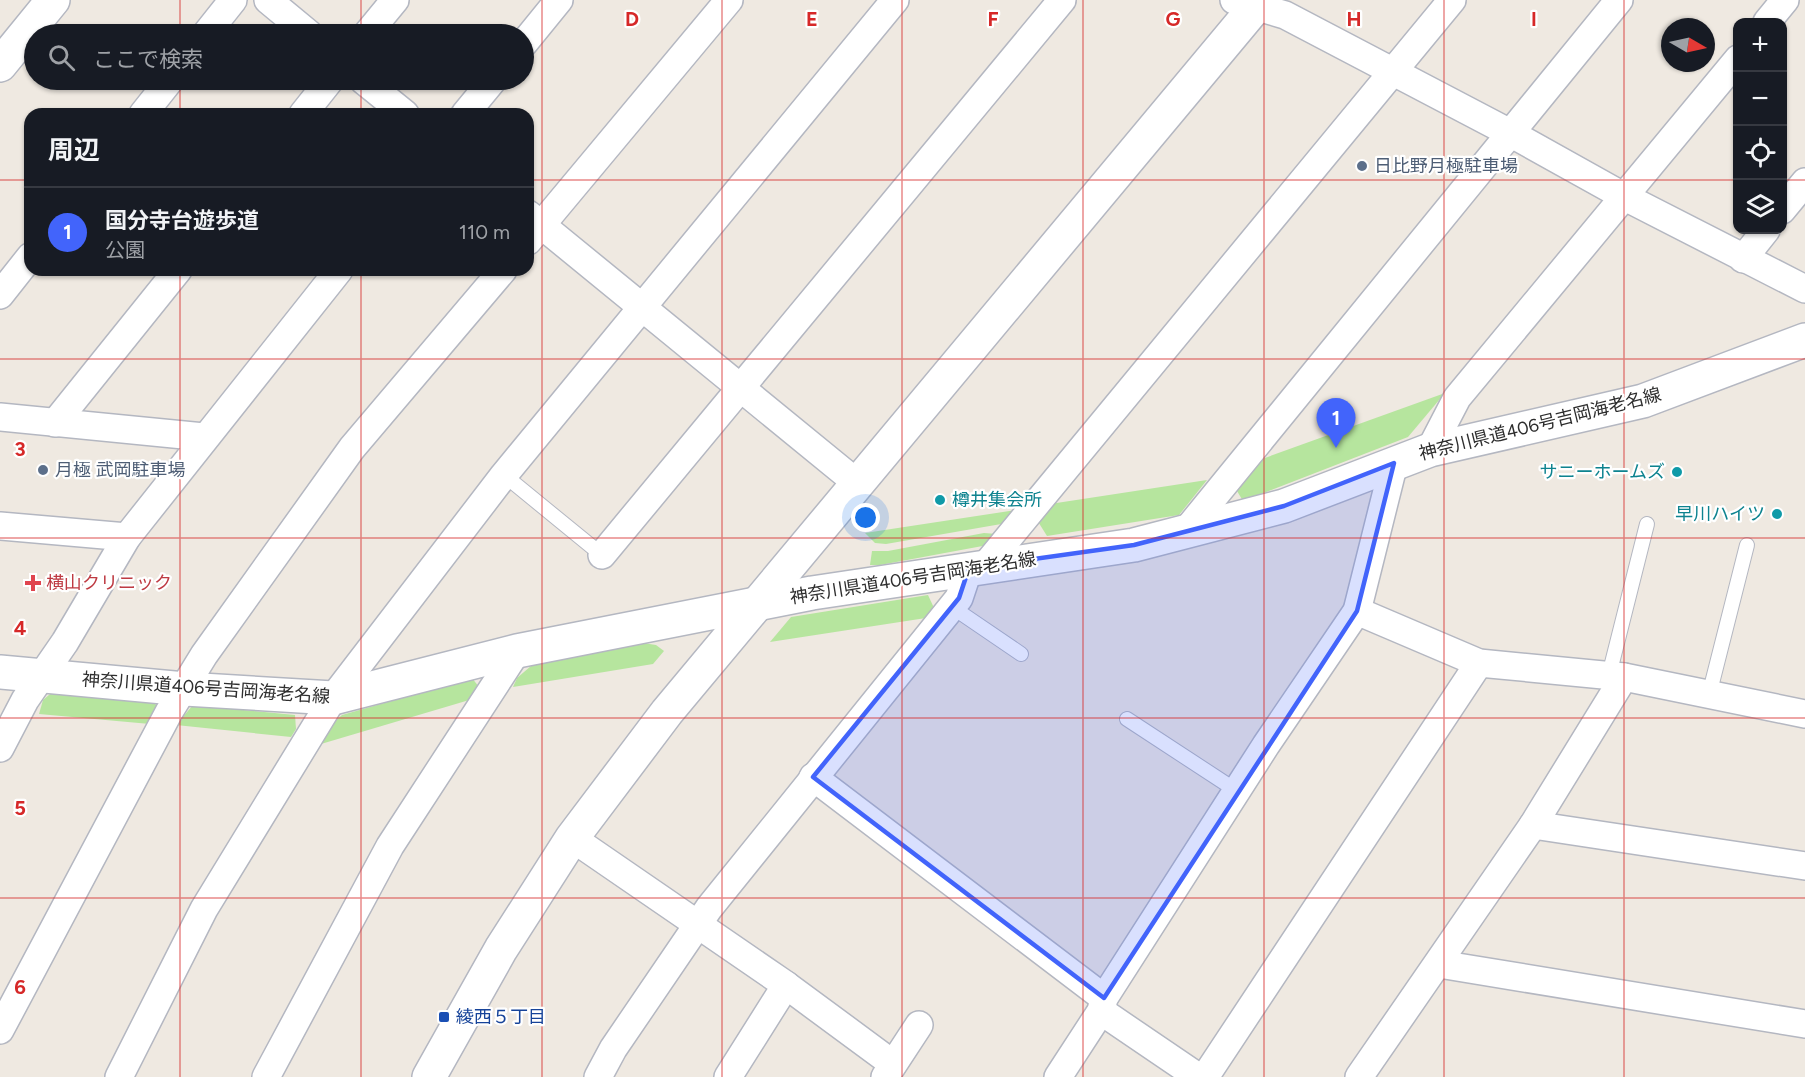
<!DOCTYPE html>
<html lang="ja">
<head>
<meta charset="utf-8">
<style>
  body { margin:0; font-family:Figtree,"Noto Sans JP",sans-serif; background:#242831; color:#f1f3f6 }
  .controls { position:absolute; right:18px; top:18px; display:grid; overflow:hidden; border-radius:12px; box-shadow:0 2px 4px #0004 }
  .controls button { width:54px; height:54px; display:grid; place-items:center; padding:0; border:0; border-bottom:2px solid #363941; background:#171b24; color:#f1f3f6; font:30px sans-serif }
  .compass { position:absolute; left:1661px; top:18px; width:54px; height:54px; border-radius:50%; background:#171b24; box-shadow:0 2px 4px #0004; rotate:99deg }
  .you { position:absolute; left:866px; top:518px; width:21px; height:21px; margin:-15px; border:4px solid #fff; border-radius:50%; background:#1a73e8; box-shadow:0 0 0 9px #1a73e833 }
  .badge { display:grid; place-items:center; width:39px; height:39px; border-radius:50%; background:#4264fb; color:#fff; font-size:20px; font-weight:700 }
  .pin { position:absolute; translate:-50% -50px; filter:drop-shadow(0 2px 3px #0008) }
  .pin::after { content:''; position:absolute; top:32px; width:21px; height:18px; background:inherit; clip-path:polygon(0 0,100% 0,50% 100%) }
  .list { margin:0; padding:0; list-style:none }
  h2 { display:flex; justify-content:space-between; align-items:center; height:78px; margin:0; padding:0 24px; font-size:26px }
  h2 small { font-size:20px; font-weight:400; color:#9ea1a6 }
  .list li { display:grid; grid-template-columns:39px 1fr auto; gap:18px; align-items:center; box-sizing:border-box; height:90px; padding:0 24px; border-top:2px solid #363941 }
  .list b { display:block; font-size:22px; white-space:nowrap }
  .list p { margin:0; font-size:20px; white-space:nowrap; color:#9ea1a6 }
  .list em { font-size:20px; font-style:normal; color:#9ea1a6 }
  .icon { flex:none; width:33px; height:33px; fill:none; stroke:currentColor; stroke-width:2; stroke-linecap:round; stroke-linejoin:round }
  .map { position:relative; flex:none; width:1805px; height:1077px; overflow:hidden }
  .search { position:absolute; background:#171b24; box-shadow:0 2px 4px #0004; left:24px; top:24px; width:510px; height:66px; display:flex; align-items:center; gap:15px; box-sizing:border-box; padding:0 21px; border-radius:33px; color:#9ea1a6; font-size:22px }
  .panel { position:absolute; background:#171b24; box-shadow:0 2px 4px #0004; left:24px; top:108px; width:510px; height:168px; border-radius:18px }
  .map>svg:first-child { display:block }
  .green { fill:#b6e59e }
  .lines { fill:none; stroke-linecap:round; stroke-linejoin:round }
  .service-casing { stroke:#b4b7c1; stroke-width:16 }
  .minor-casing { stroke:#b4b7c1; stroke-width:30 }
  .tertiary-casing { stroke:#b4b7c1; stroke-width:36 }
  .secondary-casing { stroke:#b4b7c1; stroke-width:36 }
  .service { stroke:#fff; stroke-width:14 }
  .minor { stroke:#fff; stroke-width:27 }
  .tertiary { stroke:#fff; stroke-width:33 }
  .secondary { stroke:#fff; stroke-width:33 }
  .marked { fill:#4264fb; fill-opacity:0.2; stroke:#4264fb; stroke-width:4.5; stroke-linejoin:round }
  .grid { fill:none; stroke:#d62828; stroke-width:1.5; stroke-opacity:0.55 }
  .service-dot { fill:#5c6f8a; stroke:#fff; stroke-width:2 }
  .culture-dot { fill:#0f9aa8; stroke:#fff; stroke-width:2 }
  .health-dot { fill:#e0444e; stroke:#fff; stroke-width:2 }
  .transit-dot { fill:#1a4fb4; stroke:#fff; stroke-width:2 }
  .labels { text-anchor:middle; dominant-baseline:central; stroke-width:4.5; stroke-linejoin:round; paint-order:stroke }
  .service-label { font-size:18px; fill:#4e5e75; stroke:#fff; text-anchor:start }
  .street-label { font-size:18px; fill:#2e2e2e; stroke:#fff }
  .culture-label { font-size:18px; fill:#0d838f; stroke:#fff; text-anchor:end }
  .health-label { font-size:18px; fill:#be3a42; stroke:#fff; text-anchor:start }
  .transit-label { font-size:18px; fill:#164399; stroke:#fff; text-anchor:start }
  .grid-label { font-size:20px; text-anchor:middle; font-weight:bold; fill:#d62828; stroke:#fff; stroke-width:4.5; stroke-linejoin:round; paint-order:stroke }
</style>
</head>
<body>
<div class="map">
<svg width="1805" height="1077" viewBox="0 0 1805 1077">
  <rect width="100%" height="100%" fill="#efe9e1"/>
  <g class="green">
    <polygon points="1445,393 1408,437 1243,501 1237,491 1262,459"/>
    <polygon points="1207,480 1179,515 1047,536 1037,520 1050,504"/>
    <polygon points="1016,510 1007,523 886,544 875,543 865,533"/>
    <polygon points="984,533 997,534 988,545 880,565 870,565 872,551 888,551"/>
    <polygon points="928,595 934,608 926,618 770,642 791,617"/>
    <polygon points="643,643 656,645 664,651 653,664 513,687 517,678 538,660"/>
    <polygon points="472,678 479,687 476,698 321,744 334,722 342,715"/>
    <polygon points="56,689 154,701 157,707 150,724 39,714 43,700"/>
    <polygon points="193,705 295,715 296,729 291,737 176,725"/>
  </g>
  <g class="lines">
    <g class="service-casing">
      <g id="service">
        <polyline points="504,475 602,555"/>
        <polyline points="952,607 1021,654"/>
        <polyline points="1609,675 1647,524"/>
        <polyline points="1709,695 1747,545"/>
        <polyline points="1127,719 1237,791"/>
      </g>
    </g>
    <g class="minor-casing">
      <g id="minor">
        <polyline points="268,0 309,34"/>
        <polyline points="1234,0 1285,15 1510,133 1625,197 1805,289"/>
        <polyline points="1767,22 1785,0"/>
        <polyline points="206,34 233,0"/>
        <polyline points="367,34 395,0"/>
        <polyline points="524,43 559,0"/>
        <polyline points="363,80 405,114"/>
        <polyline points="143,114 170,80"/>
        <polyline points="303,114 330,80"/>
        <polyline points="465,114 493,80"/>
        <polyline points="1782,210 1805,182"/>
        <polyline points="528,214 857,483"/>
        <polyline points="528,241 729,0"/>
        <polyline points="1743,259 1766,230"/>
        <polyline points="0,295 30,257"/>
        <polyline points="0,417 204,437"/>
        <polyline points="55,423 178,270"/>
        <polyline points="1430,450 1457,398 1738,59"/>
        <polyline points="0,526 127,537"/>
        <polyline points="1186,531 1619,0"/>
        <polyline points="602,555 1062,0"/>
        <polyline points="985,566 1452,0"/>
        <polyline points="1357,611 1479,663 1624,677 1805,714"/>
        <polyline points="0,748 25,700 65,642 127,537 339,270"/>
        <polyline points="813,777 1104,998"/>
        <polyline points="1533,825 1805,866"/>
        <polyline points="572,838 786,985 728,1077"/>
        <polyline points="1439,964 1805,1024"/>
        <polyline points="786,985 893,1064"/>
        <polyline points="1101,1011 1198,1077"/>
        <polyline points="0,1030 169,712 204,655 352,448 503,270"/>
        <polyline points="119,1077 204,909 333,698 504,475 895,0"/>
        <polyline points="266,1077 390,846 517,651"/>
        <polyline points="598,1077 613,1049 709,908 959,598 969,568"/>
        <polyline points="885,1077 919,1025"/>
        <polyline points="1058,1077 1101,1011 1104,998 1266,745 1357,611 1394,463"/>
        <polyline points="1205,1077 1479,663"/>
        <polyline points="1359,1077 1533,825 1624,677"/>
      </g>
    </g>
    <g class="tertiary-casing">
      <g id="tertiary">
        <polyline points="0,65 53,0"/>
        <polyline points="429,1077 501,949 572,838 667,712 1261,0"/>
      </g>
    </g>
    <g class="secondary-casing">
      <polyline id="secondary" points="0,672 185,689 333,698 517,651 812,593 1134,545 1284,506 1430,450 1643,401 1805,340"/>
    </g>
    <use href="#service" class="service"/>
    <use href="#minor" class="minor"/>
    <use href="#tertiary" class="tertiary"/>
    <use href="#secondary" class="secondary"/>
  </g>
  <path class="marked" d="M1394 463 1357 611 1104 998 813 777 959 598 969 568 1134 545 1284 506Z"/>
  <path class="grid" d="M180 0V34M361 0V34M542 0V1077M722 0V1077M902 0V1077M1083 0V1077M1264 0V1077M1444 0V1077M1624 0V1077M180 80V114M361 80V114M0 180H30M528 180H1738M1782 180H1805M180 270V1077M361 270V1077M0 359H1805M0 538H1805M0 718H1805M0 898H1805"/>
  <g class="service-dot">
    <circle cx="1362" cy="166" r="6"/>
    <circle cx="43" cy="470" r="6"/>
  </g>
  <g class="culture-dot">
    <circle cx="1677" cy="472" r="6"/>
    <circle cx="940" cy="500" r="6"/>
    <circle cx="1777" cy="514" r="6"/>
  </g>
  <path class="health-dot" d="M30 574h6v6h6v6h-6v6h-6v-6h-6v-6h6z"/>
  <rect class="transit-dot" x="438" y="1011" width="12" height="12" rx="3"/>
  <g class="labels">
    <g class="service-label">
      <text x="1374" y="166">日比野月極駐車場</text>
      <text x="55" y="470">月極 武岡駐車場</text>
    </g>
    <g class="street-label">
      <text transform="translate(1540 424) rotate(-14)">神奈川県道406号吉岡海老名線</text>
      <text transform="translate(913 578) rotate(-9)">神奈川県道406号吉岡海老名線</text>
      <text transform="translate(206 688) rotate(4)">神奈川県道406号吉岡海老名線</text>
    </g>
    <g class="culture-label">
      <text x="1665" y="472">サニーホームズ</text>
      <text x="952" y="500" text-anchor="start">樽井集会所</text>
      <text x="1765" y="514">早川ハイツ</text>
    </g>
    <g class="health-label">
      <text x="46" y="583">横山クリニック</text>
    </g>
    <g class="transit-label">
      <text x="456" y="1017">綾西５丁目</text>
    </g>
  </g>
  <g class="grid-label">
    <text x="632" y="26">D</text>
    <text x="812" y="26">E</text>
    <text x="993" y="26">F</text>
    <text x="1173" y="26">G</text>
    <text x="1354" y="26">H</text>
    <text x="1534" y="26">I</text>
    <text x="20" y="456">3</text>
    <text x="20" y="635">4</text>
    <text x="20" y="815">5</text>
    <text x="20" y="994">6</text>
  </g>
</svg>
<div class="controls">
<button>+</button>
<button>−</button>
<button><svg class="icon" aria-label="locate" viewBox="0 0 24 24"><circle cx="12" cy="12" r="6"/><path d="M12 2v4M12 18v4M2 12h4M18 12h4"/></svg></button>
<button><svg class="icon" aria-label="layers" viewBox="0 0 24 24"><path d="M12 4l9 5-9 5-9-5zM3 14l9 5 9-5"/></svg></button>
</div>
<svg class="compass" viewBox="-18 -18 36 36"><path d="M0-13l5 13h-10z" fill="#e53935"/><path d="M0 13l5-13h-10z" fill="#9ea1a6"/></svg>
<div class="you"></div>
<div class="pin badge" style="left:1336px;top:448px">1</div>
<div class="search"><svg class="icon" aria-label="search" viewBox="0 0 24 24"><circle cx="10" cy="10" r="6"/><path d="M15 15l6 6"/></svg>ここで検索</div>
<section class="panel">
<h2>周辺<small></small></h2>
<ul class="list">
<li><span class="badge">1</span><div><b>国分寺台遊歩道</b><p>公園</p></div><em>110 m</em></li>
</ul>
</section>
</div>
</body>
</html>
